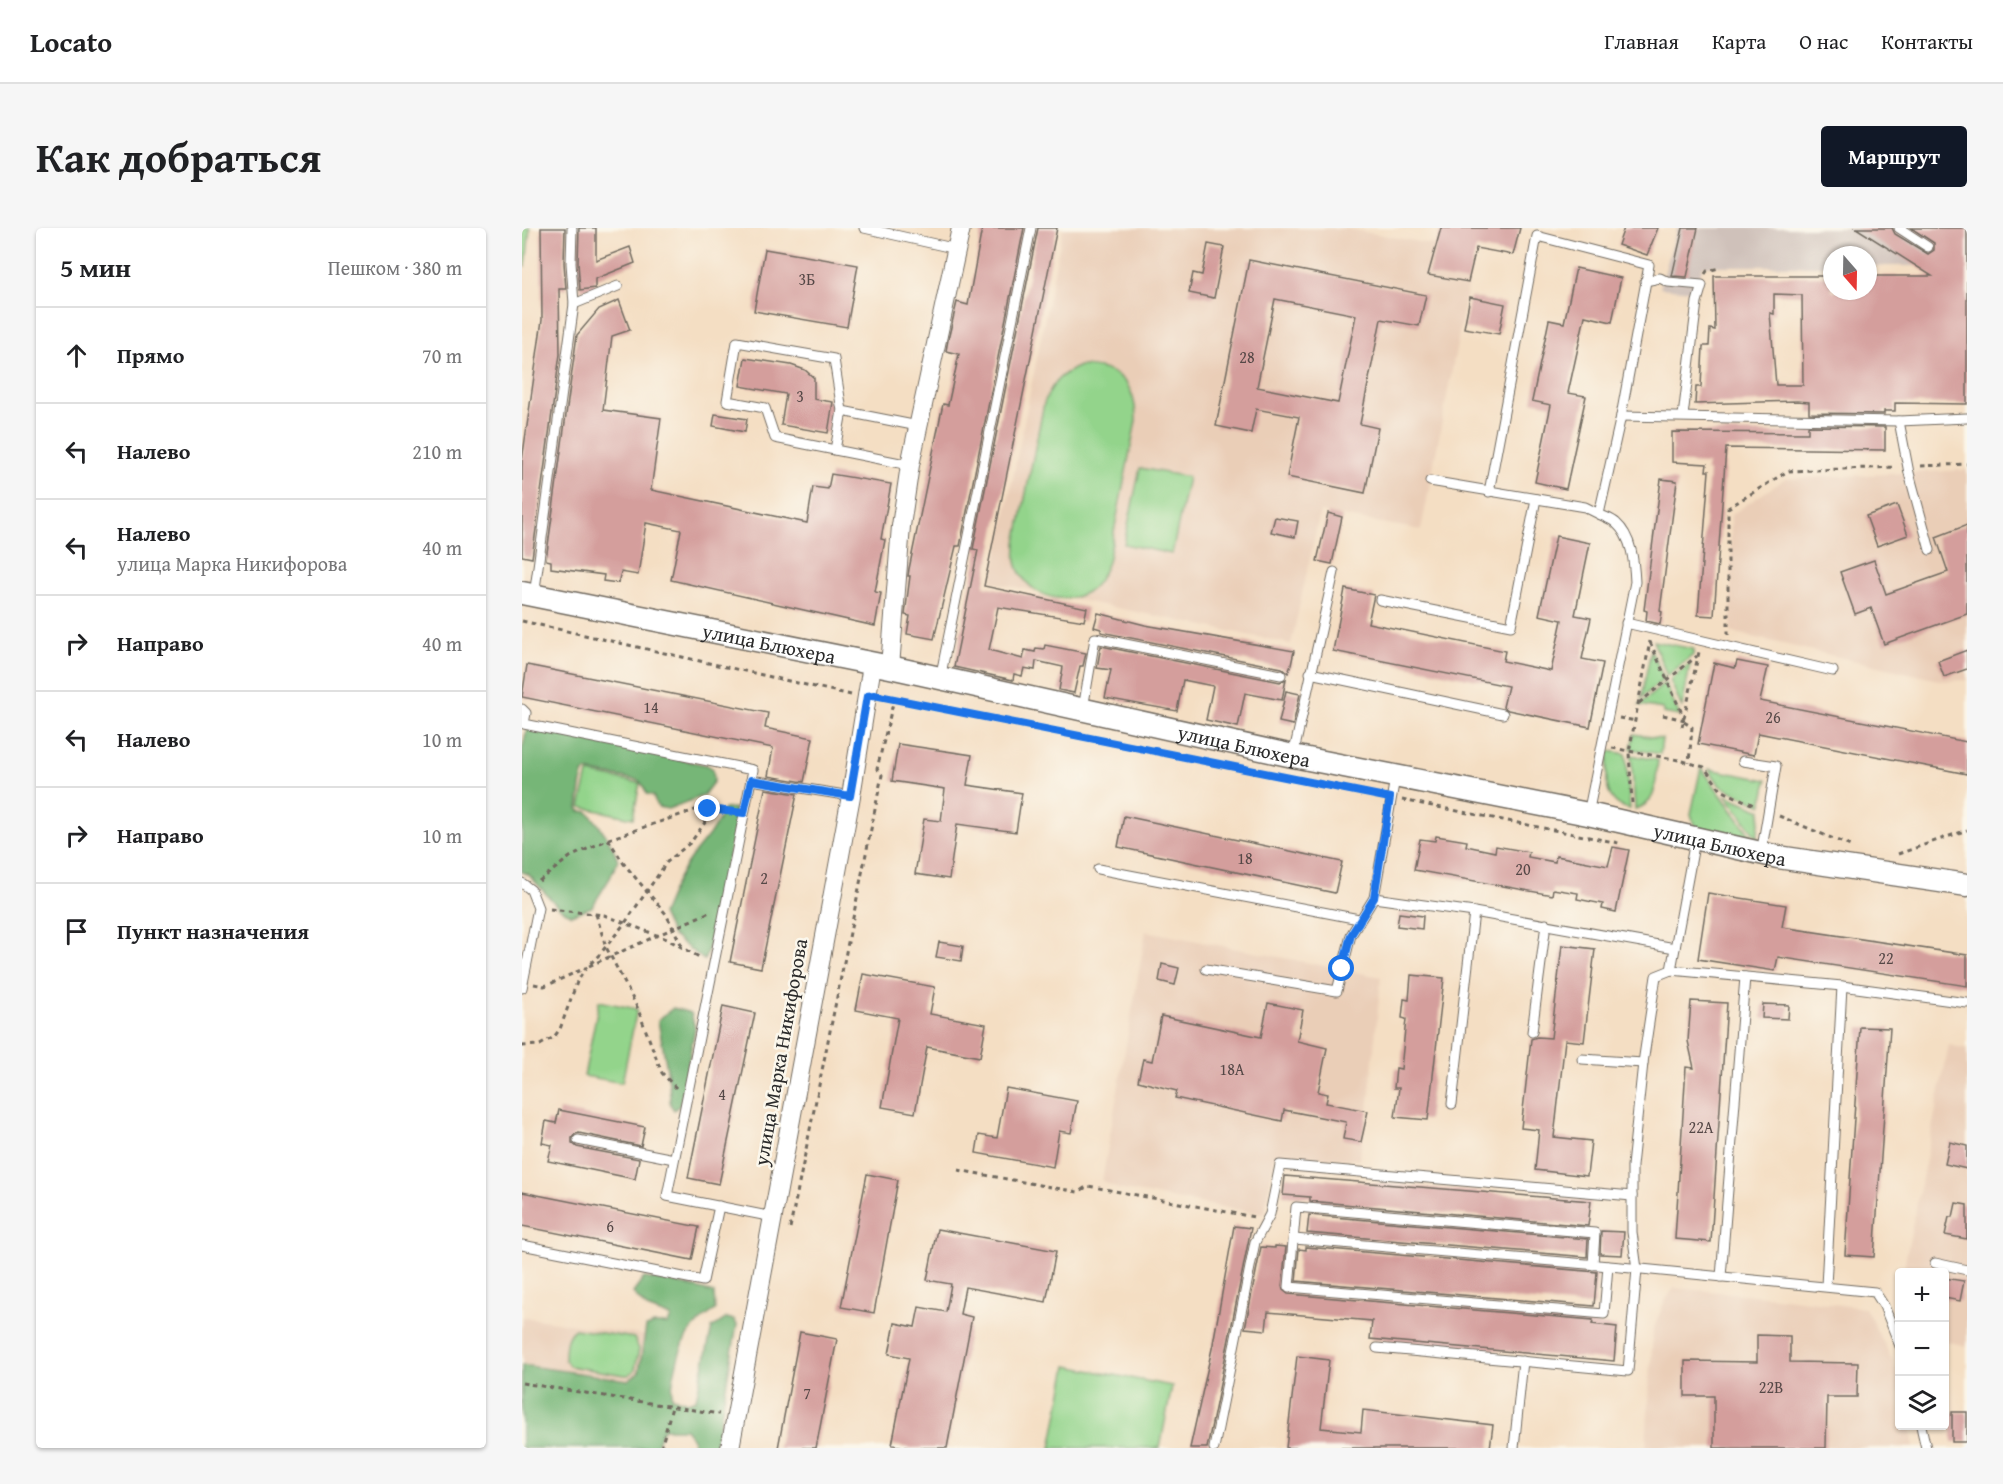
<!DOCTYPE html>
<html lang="ru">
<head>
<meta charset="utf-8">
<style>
  body { margin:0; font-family:"Gentium Book Plus",serif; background:#f6f6f6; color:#202124 }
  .controls { position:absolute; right:18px; bottom:18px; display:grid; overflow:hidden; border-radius:6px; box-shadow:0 2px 4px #0004 }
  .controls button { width:54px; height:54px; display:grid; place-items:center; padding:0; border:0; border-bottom:2px solid #e0e0e0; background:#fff; color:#202124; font:30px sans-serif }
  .compass { position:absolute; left:1301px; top:18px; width:54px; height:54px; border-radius:50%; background:#fff; box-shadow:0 2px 4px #0004; rotate:160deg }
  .stop { position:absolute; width:18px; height:18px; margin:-14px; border:4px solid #1a73e8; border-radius:50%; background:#fff }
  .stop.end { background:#1a73e8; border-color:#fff; box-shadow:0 2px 6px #0008 }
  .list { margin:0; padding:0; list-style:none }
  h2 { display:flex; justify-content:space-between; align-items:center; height:78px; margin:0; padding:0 24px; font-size:26px }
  h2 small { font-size:20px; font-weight:400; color:#757577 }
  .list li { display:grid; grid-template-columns:39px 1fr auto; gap:18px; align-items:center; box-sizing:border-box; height:96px; padding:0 24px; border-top:2px solid #e0e0e0 }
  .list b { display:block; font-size:22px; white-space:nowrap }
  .list p { margin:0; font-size:20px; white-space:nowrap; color:#757577 }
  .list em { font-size:20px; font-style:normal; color:#757577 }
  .icon { flex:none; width:33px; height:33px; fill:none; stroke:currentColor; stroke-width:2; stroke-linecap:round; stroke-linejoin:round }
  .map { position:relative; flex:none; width:1445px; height:1220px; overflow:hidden; border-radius:6px }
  header { display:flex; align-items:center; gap:36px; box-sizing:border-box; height:84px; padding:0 30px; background:#fff; border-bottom:2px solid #e0e0e0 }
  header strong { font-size:28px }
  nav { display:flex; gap:33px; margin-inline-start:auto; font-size:21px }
  .intro { display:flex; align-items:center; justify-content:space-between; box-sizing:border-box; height:144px; padding:0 36px }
  h1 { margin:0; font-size:42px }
  .button { padding:15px 27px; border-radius:6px; background:#111827; color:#fff; font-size:21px; font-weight:700 }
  main { display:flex; gap:36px; padding:0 36px }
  aside { flex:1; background:#fff; border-radius:6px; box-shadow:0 2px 4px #0004 }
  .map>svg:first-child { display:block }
  .built { fill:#eaceb7 }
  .industrial { fill:#cfc1ba }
  .green { fill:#93d48b; stroke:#5f805b; stroke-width:1.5 }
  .forest { fill:#76b677; stroke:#507051; stroke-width:1.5 }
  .building { fill:#d49e9c; fill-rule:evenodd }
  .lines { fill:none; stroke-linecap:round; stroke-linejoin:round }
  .service-casing { stroke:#716a60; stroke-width:11 }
  .minor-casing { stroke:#716a60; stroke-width:20 }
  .tertiary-casing { stroke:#716a60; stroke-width:25 }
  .path { stroke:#716a60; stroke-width:3; stroke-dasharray:4.5 4.5; stroke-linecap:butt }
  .service { stroke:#fff; stroke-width:9 }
  .minor { stroke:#fff; stroke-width:18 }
  .tertiary { stroke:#fff; stroke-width:22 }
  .route { stroke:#1a73e8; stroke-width:8 }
  .labels { text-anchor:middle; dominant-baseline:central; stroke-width:5; stroke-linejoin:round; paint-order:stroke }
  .number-label { font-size:16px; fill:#554847 }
  .street-label { font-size:20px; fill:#2b2b2b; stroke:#fbf7ec }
</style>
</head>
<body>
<header>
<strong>Locato</strong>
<nav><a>Главная</a><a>Карта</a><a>О нас</a><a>Контакты</a></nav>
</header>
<div class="intro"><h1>Как добраться</h1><a class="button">Маршрут</a></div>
<main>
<aside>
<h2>5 мин<small>Пешком · 380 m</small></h2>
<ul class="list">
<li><svg class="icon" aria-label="ahead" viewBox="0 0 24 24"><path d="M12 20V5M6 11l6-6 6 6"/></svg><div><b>Прямо</b></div><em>70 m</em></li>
<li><svg class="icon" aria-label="left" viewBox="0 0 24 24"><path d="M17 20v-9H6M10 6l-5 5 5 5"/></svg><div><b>Налево</b></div><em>210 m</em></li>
<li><svg class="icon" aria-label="left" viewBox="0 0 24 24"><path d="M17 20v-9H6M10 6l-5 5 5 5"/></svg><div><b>Налево</b><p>улица Марка Никифорова</p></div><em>40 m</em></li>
<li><svg class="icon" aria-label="right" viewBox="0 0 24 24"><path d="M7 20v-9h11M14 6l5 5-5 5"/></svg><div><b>Направо</b></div><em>40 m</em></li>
<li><svg class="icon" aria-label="left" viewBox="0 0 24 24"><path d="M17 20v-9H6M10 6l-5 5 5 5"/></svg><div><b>Налево</b></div><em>10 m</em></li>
<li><svg class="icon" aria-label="right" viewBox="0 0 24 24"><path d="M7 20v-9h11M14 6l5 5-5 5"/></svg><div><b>Направо</b></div><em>10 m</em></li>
<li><svg class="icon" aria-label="arrive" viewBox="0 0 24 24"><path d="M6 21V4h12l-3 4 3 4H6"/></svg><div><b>Пункт назначения</b></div></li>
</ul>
</aside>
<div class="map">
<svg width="1445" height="1220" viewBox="0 0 1445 1220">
  <rect width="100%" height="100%" fill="#fbf7ec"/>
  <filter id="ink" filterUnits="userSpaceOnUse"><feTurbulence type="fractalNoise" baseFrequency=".0167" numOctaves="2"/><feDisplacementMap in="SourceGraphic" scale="12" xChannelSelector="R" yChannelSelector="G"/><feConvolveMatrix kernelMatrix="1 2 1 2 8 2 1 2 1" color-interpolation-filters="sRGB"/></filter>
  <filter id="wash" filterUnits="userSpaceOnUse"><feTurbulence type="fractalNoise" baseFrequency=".008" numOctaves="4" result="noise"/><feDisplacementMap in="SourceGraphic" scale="24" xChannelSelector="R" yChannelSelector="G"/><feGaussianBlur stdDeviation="1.35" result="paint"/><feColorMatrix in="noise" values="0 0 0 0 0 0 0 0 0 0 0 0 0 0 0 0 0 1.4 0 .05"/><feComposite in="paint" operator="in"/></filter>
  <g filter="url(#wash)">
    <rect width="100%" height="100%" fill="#f4dec3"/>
    <g class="built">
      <polygon points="541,0 821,0 914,17 906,47 947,54 899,302 798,284 769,416 470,354"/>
      <polygon points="1445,242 1445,452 1421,453 1209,404 1209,287 1263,251"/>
      <polygon points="624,703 859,749 846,883 837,932 753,927 742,986 596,961 580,953"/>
      <polygon points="1427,817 1445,821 1445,1118 1423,1113 1422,1044 1381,1044"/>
      <polygon points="1152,1060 1254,1069 1343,1080 1371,1133 1377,1152 1378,1198 1389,1198 1392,1220 1124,1220 1131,1103 1142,1074"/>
      <polygon points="0,1089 147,1111 122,1220 0,1220"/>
    </g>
    <polygon class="industrial" points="1155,0 1445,0 1445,38 1346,38 1346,27 1310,27 1310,38 1181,38 1172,63 1138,60"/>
    <g class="green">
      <polygon points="0,0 8,0 4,38 0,38"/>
      <path d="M558 138C597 139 614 155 614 193L586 334C581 345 576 357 565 364 538 380 501 365 494 334 493 328 494 321 494 315L522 175C531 154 537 147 558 138Z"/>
      <polygon points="618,240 666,249 650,326 602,316"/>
      <polygon points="1131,413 1172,421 1171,427 1145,448"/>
      <polygon points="1129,422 1142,451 1119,470"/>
      <polygon points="1168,435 1168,437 1160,480 1148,452"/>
      <polygon points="1143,455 1158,488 1141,485 1141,481 1117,477"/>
      <polygon points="1112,506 1140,511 1138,526 1109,521"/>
      <path d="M1087 523 1104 526 1108 581C1079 576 1084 545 1087 523Z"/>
      <path d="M1109 527 1136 532C1133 553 1137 576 1113 581Z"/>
      <polygon points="1179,539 1235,617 1173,599 1169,586"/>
      <polygon points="1187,541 1245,552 1240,577 1198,558"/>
      <polygon points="66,545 118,555 111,590 58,579"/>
      <polygon points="1204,567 1239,582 1235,610"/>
      <polygon points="77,773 115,781 100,855 62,848"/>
      <path d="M53 1101 112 1110 117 1121 113 1142 107 1147H103L47 1138 43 1132C43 1121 43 1107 53 1101Z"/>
      <polygon points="545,1138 650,1158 638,1220 529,1220"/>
    </g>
    <g class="forest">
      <path d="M5 500 185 537 191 541 192 553 181 568 146 581 136 579 131 568 125 566 120 556 116 552 64 543 61 546 56 580 58 583 66 584C78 597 90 615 96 632L88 650 70 679 49 687 36 679 6 646 0 644V523Z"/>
      <path d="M212 580 215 589 185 726 182 732 150 707 140 686C149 665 158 642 173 624 185 609 194 600 202 581Z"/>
      <path d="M151 780 169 785 173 800 158 877 152 882 148 876C149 850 140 819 136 792Z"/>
      <path d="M122 1050 156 1055 192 1065 193 1082C183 1089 172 1097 165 1108 157 1123 149 1153 150 1169L166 1174 174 1171 190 1100 205 1090 212 1092 215 1097 193 1220H170L171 1211 163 1201H141L133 1220H0V1137L106 1152 117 1144 124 1099 132 1096H146L149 1089 125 1080 111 1065Z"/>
    </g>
    <g id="blocks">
      <g class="building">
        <polygon points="19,0 43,0 42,35 44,61 37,61 38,126 10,330 0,328 0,233 20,92"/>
        <polygon points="57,0 74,0 74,32 108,19 113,35 73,51 73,60 58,62 56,35"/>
        <polygon points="460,0 502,0 438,318 434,318 412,411 385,406 388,388 383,387 388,348 386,348 387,341 421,176 426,177 437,126 424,123 426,112 435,74 446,77"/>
        <polygon points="516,0 535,0 462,358 565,380 562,393 476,379 467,422 501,431 503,422 513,424 514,420 522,421 523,417 564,425 561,438 558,438 552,465 537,462 541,439 514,433 513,442 502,440 500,448 492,446 491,452 432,439 456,322 451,321"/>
        <polygon points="919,0 998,0 991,27 954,20 946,54 906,47"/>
        <polygon points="1102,0 1136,0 1125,27 1096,17"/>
        <polygon points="1161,0 1176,0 1165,49 1150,48"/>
        <path d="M1334 0H1370L1373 6 1406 26 1412 22V15L1389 0H1445V176L1373 175V183H1362V186L1287 185V174L1275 173 1173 176 1174 159H1179L1181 118H1187L1188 101 1193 102 1192 48H1310V63H1346V48H1410ZM1252 66 1280 67 1281 157H1254L1248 85 1252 86Z"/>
        <polygon points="686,16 702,19 692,70 667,65 671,45 680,47"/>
        <polygon points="243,21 336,37 325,99 232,83"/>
        <path d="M727 32 904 67 897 98 859 91 838 196 856 200 843 265 765 249 777 189 734 181 729 205 694 198ZM753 71 834 87 816 175 735 159Z"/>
        <polygon points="1054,40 1099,50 1090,94 1063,88 1046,165 1064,168 1044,261 1013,254 1029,177 1010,173 1027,92 1042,95"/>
        <polygon points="948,69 983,76 977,106 942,100"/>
        <polygon points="97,72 108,102 90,108 81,182 139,190 129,262 285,295 291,259 306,261 309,246 369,256 359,311 363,312 353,364 359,365 353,398 149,352 159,302 124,295 116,347 99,344 96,355 81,353 82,347 29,340 29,333 24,332 55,107 77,81"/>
        <polygon points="223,130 269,137 283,142 292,150 292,171 311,174 306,205 259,197 264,166 218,158"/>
        <polygon points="193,186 225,191 223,204 191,198"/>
        <polygon points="1286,198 1363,199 1363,222 1204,220 1192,388 1176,387 1187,243 1184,243 1185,236 1150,234 1150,204 1286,205"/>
        <polygon points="1139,251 1155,253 1138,383 1140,384 1138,396 1124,393 1125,383 1122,382"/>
        <polygon points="1375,277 1386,307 1355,318 1344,288"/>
        <polygon points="806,285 820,289 810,336 795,333"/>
        <polygon points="753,289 776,293 773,309 749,304"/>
        <polygon points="1445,297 1445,386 1362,416 1349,380 1333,386 1318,344 1352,332 1364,366 1426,344 1414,309"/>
        <polygon points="1034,308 1068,315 1053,387 1069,390 1060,431 1081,435 1068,499 986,482 981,479 986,458 811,423 823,361 852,367 846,395 983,423 981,433 1029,443 1040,392 1017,387"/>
        <polygon points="576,385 623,397 772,423 769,437 766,445 760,440 579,404 579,401 572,399"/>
        <polygon points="579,418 758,454 764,451 760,472 723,465 716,499 684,492 691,458 661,452 655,483 583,470 589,442 575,440"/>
        <polygon points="1445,422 1445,441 1422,449 1416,433"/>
        <polygon points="1215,433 1246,439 1238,473 1445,514 1445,546 1236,505 1232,527 1176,516 1192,435 1213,440"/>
        <polygon points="5,437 246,485 243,500 291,510 282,554 246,548 251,520 0,469"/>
        <polygon points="764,463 778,466 771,497 757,494"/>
        <polygon points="376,516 450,527 445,557 500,565 494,604 435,596 427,651 393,646 402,591 419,593 423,561 370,553"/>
        <polygon points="243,561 275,566 239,740 208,734"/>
        <polygon points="602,588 820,634 813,665 596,619"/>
        <polygon points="914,608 945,613 944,618 973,624 974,618 1007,624 1006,629 1033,634 1034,628 1086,638 1091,619 1107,622 1094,684 1080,681 1081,676 1055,671 1056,665 1031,661 1030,667 892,642 898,611 913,613"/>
        <polygon points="1186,665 1264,677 1260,699 1445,727 1445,758 1256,729 1253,743 1176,731"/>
        <polygon points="877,685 901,688 900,701 875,698"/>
        <polygon points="417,714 441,718 439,733 414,729"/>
        <polygon points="1040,717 1073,721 1062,814 1043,812 1032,909 1069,913 1065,948 1013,942 1017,902 999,900 1009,811 1015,809 1029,810"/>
        <polygon points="640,736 657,740 653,757 637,753"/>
        <polygon points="341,746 413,759 408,786 464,796 458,829 405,819 393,885 360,879 376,790 334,782"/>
        <polygon points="889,747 922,750 906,892 873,889 877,860 872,860 874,840 879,841 884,791 880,790 882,771 887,772"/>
        <polygon points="1169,773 1205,775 1189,1014 1153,1011 1164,839 1172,840 1166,813"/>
        <polygon points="746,775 781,782 775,813 805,820 796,864 806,866 804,875 846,883 839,914 821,911 824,894 762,882 760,893 653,870 655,863 616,853 621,831 630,833 639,788 739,809"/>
        <polygon points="1241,776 1267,777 1266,791 1240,790"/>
        <polygon points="201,778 233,785 197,956 166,950"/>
        <polygon points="1338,799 1368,800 1352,1029 1323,1027"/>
        <polygon points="484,860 555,873 549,905 537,903 531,939 454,925 457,907 475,910"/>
        <polygon points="37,882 123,899 119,918 57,905 53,906 50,910 50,915 55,919 117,931 113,951 26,933 30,917 20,915 24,893 34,895"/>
        <polygon points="1428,914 1445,918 1445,941 1423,936"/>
        <polygon points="345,946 376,952 352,1085 319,1079"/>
        <polygon points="763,948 1069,973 1066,998 788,973 788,969 761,967"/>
        <polygon points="0,964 177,999 170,1032 0,998"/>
        <polygon points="1434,975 1445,977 1445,1011 1423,1007 1427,989 1431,989"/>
        <polygon points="787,987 1066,1011 1065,1029 785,1005"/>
        <polygon points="712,998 729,1000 696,1166 685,1220 668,1220 691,1116"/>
        <polygon points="415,1001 534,1023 524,1074 443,1059 438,1086 450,1089 425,1220 388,1220 370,1217 387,1130 367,1126 373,1095 393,1099 397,1079 424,1084 429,1056 405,1052"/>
        <polygon points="1079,1003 1102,1004 1100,1027 1078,1026"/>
        <polygon points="753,1018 764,1019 760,1058 761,1062 766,1066 1071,1092 1070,1096 1095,1099 1092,1133 848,1111 850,1093 746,1084 744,1102 723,1100 739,1019 753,1020"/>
        <polygon points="784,1019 1075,1044 1072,1078 774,1053 777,1021 784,1022"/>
        <polygon points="1422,1050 1442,1053 1438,1073 1422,1070"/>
        <polygon points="278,1104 315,1111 294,1220 256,1220"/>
        <polygon points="1235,1107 1268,1108 1268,1134 1336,1135 1335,1169 1305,1169 1304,1220 1192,1220 1192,1168 1163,1168 1163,1133 1235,1134"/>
        <polygon points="775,1128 807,1132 799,1200 839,1204 841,1182 971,1197 968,1220 764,1220"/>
        <rect x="1430" y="1184" width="15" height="30"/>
      </g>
    </g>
  </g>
  <g filter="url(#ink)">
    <use href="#blocks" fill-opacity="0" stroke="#716a60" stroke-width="1.5"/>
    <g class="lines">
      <g class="service-casing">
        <g id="service">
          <polyline points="342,0 435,21"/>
          <polyline points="1377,0 1406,19"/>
          <polyline points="1123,53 1138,50 1146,54 1180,57 1175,74 1161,188"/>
          <polyline points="52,76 96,58"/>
          <polyline points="1099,188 1377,193 1445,190"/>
          <polyline points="1377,193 1387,245 1408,322"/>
          <polyline points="313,222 253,210 243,180 205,173 215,114 312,131 320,183"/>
          <polyline points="388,237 313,222 320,183 396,198"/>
          <polyline points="908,253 1063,279 1077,286"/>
          <path d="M967 264 1015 8 1127 37 1099 188 1077 286C1082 289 1090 291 1094 295 1110 309 1112 334 1113 354L1066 586"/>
          <polyline points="12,368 52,76 49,35 50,0"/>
          <polyline points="858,372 989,398 1014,271"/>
          <polyline points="1104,395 1311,443"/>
          <polyline points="788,445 981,486"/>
          <polyline points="418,451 509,0"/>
          <polyline points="0,481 4,485 2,496 231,542 145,968 251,989"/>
          <polyline points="561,481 573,410 759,447"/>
          <polyline points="771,528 812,344"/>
          <polyline points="1221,533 1254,538 1239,626"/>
          <polyline points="229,552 329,568"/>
          <polyline points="576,641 837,691"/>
          <polyline points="0,655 9,662 16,680 0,760"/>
          <polyline points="852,670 952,684 1153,720"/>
          <polyline points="684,741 815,763 829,707 852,670 873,550"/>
          <polyline points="1149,742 1320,758 1445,775"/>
          <polyline points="1010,804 1024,696"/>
          <polyline points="1060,831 1121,835"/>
          <polyline points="930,876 952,684"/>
          <polyline points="56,912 152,931"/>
          <polyline points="772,1011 1099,1039 1353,1064 1362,1078 1378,1118"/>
          <polyline points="0,1017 181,1053 197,978"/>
          <polyline points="1413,1035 1445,1042"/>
          <polyline points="1071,1037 1073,1005 774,979 767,1059 1082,1086 1086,1038"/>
          <polyline points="1199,1049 1223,749"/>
          <polyline points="1304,1058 1320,758"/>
          <polyline points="855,1120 1106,1143 1115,1041 1110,1004 1110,938 1121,835 1134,748 1149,742 1173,612"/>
          <polyline points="1399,1198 1404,1220"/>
          <polyline points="692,1220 733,1014 748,986 758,937 1110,968"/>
          <polyline points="992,1220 1001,1133"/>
        </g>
      </g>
      <g class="minor-casing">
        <g id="minor">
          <polyline points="368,439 379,298 388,237 439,0"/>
          <polyline points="208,1220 329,568 350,437"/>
        </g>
      </g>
      <g class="tertiary-casing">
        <g id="tertiary">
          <path id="s1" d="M0 365 368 439 771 528 1066 586 1256 629 1445 657"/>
        </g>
      </g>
      <g class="path">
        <polyline points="1183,46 1185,43 1197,40"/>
        <polyline points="1399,238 1445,236"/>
        <polyline points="0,393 329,467"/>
        <polyline points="1206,407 1206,280 1266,243 1374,239"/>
        <polyline points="1128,414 1162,490"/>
        <polyline points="362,469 859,568"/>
        <polyline points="1117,475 1175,428"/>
        <polyline points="1141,487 1163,492"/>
        <polyline points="1097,490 1114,493"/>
        <polyline points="1162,494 1170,499 1167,535"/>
        <polyline points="1160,499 1177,424"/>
        <polyline points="1090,520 1157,532 1182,539 1199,562 1234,578"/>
        <polyline points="880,572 1097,615"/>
        <polyline points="1110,575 1107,524 1128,413"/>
        <polyline points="1257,588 1331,619"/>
        <polyline points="86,611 102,636 144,686 161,720"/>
        <polyline points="1376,626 1445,602"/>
        <polyline points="17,653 48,629 87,611 176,581 212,584"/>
        <polyline points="28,681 82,687 145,711 179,730"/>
        <polyline points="74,686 84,719 115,779 140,845 154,860"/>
        <polyline points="67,738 190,683"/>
        <polyline points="12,756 22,758 28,756 61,741"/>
        <polyline points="0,818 18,817 32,809 38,801 55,754 64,740 78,726 103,695 145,634 169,614 192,582"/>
        <polyline points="436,942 556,964 566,958 732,989"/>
        <polyline points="268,1000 360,547 355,541 372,471"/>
        <polyline points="0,1155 197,1186"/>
        <polyline points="139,1220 150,1179"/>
      </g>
      <use href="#service" class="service"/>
      <use href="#minor" class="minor"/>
      <use href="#tertiary" class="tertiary"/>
    </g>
  </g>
  <g class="lines" filter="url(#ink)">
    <polyline class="route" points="186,581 222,585 229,552 328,568 345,468 352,467 868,570 852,670 829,707 820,741"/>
  </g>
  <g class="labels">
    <g class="number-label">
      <text x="285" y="51">3Б</text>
      <text x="725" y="129">28</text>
      <text x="278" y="168">3</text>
      <text x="129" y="479">14</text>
      <text x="1251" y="489">26</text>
      <text x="723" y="630">18</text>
      <text x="1001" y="641">20</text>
      <text x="242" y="650">2</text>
      <text x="1364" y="730">22</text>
      <text x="710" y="841">18А</text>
      <text x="200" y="866">4</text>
      <text x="1179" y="899">22А</text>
      <text x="88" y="998">6</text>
      <text x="1249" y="1159">22В</text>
      <text x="285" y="1165">7</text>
    </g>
    <g class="street-label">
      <text stroke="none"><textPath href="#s1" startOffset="252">улица Блюхера</textPath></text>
      <text stroke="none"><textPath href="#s1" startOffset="738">улица Блюхера</textPath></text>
      <text stroke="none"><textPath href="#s1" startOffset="1224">улица Блюхера</textPath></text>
      <text transform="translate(258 824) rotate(-80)">улица Марка Никифорова</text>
    </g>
  </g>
</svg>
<div class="controls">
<button>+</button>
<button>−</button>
<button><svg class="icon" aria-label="layers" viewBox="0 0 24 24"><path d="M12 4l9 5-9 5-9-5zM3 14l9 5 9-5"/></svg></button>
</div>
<svg class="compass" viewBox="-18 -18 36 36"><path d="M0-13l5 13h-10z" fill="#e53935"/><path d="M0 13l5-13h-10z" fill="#757577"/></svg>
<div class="stop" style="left:820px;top:741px"></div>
<div class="stop end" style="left:186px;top:581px"></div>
</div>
</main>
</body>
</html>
